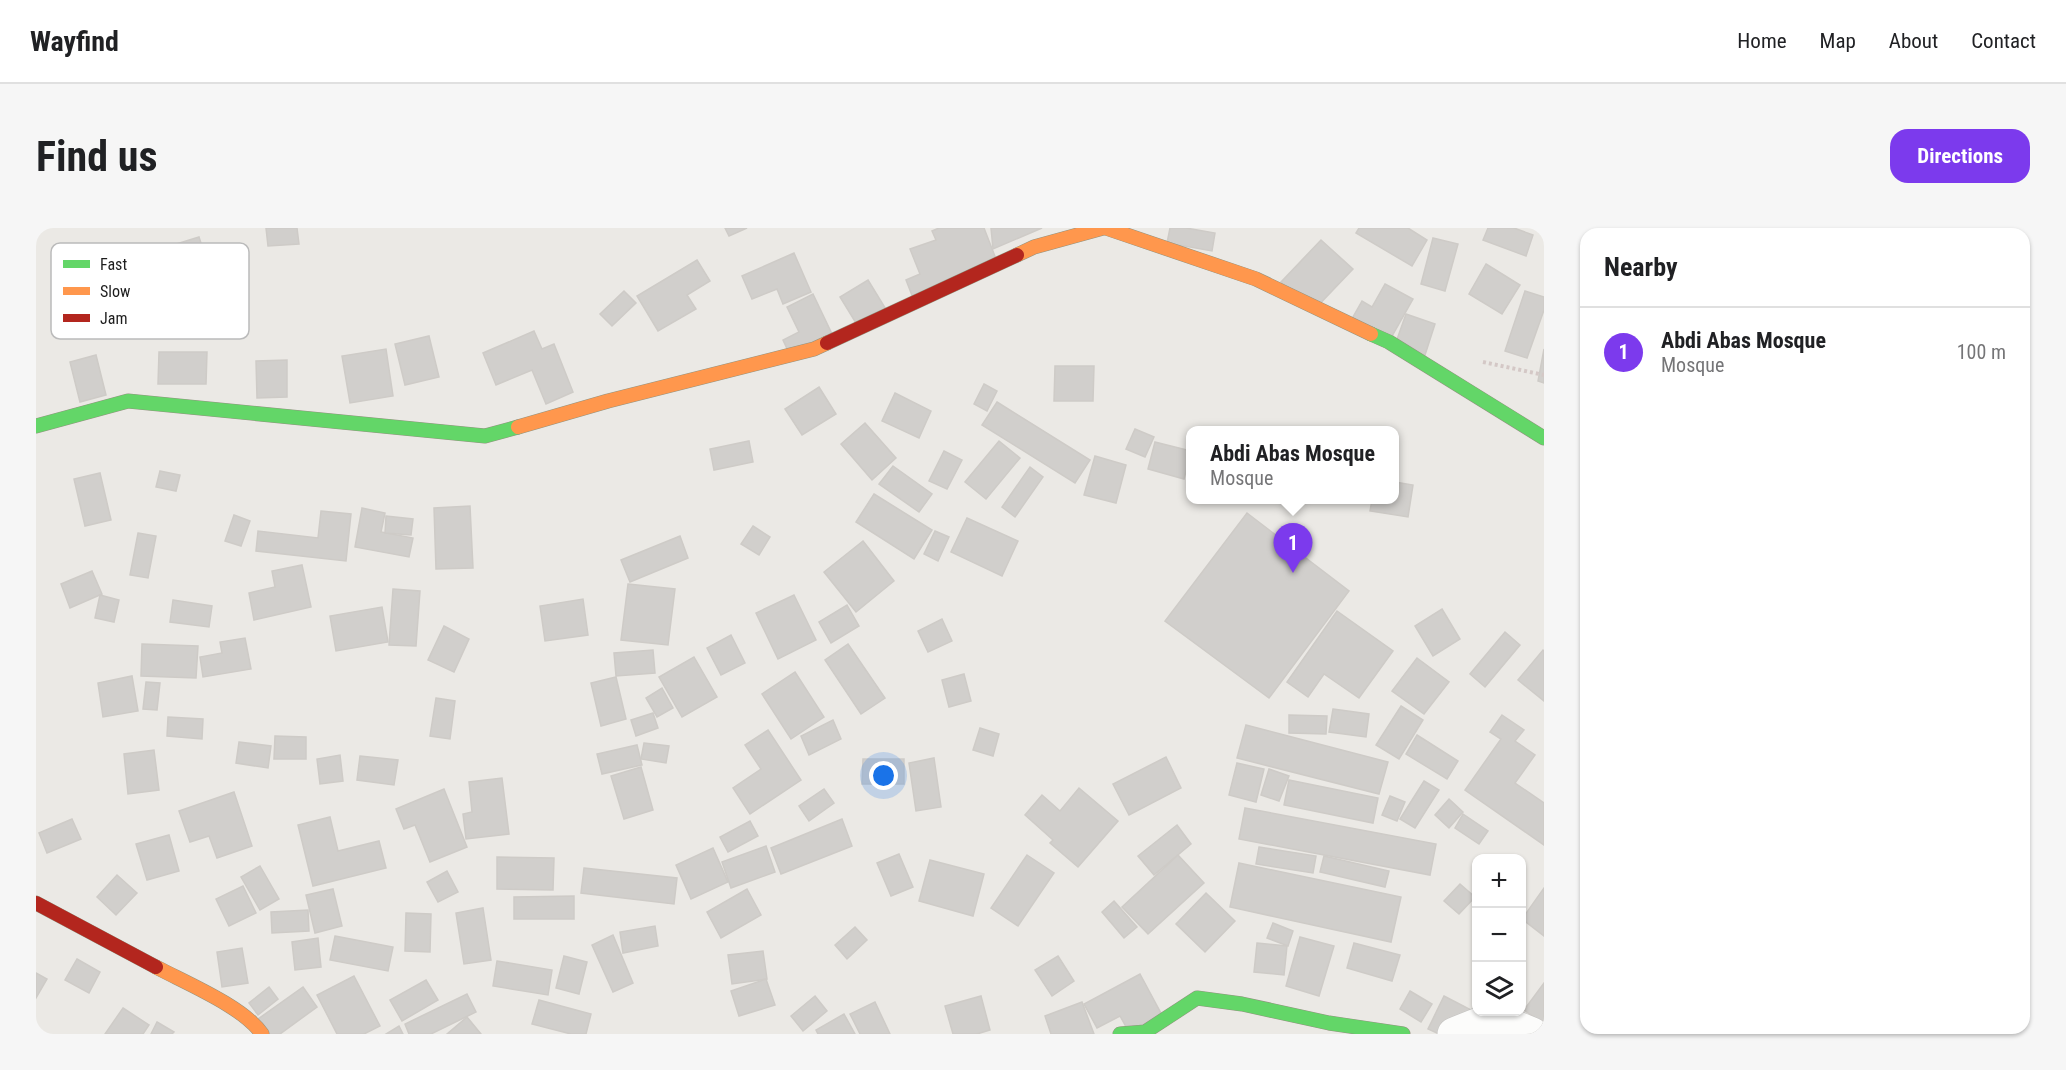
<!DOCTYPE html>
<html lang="en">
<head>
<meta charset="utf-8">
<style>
  body { margin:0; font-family:"Roboto Condensed",sans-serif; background:#f6f6f6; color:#202124 }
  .controls { position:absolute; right:18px; bottom:18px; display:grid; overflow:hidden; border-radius:12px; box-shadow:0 2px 4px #0004 }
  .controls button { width:54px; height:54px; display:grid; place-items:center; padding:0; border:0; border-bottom:2px solid #e0e0e0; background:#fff; color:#202124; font:30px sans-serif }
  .you { position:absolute; left:848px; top:548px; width:21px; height:21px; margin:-15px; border:4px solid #fff; border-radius:50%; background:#1a73e8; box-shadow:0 0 0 9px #1a73e833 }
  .badge { display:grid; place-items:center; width:39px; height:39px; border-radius:50%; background:#7c3aed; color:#fff; font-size:20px; font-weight:700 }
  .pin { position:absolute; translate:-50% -50px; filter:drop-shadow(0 2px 3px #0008) }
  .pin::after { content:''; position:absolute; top:32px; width:21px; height:18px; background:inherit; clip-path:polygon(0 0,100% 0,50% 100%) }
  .popup { position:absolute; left:1150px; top:198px; width:213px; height:78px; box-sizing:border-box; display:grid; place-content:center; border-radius:12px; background:#fff; filter:drop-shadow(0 2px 4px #0005); font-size:20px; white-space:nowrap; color:#757577 }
  .popup b { font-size:22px; color:#202124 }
  .popup::after { content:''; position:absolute; left:50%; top:100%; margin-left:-12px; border:12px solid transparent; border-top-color:#fff }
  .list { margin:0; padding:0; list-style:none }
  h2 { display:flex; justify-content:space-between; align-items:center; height:78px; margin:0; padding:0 24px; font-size:26px }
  h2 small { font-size:20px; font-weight:400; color:#757577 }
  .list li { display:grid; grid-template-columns:39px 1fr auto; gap:18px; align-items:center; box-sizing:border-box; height:90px; padding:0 24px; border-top:2px solid #e0e0e0 }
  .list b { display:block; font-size:22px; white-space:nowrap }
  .list p { margin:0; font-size:20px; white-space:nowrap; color:#757577 }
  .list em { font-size:20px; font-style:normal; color:#757577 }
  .icon { flex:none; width:33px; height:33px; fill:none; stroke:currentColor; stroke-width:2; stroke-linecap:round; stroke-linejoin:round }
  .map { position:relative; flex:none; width:1508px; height:806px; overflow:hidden; border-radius:18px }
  header { display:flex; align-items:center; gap:36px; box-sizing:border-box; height:84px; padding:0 30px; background:#fff; border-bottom:2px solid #e0e0e0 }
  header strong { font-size:28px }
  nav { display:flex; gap:33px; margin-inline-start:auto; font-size:21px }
  .intro { display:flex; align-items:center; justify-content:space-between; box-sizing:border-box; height:144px; padding:0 36px }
  h1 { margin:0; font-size:42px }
  .button { padding:15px 27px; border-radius:18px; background:#7c3aed; color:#fff; font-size:21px; font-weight:700 }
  main { display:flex; gap:36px; padding:0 36px }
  aside { flex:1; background:#fff; border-radius:18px; box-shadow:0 2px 4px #0004 }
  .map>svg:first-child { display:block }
  .building { fill:#d1cfcc; stroke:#cecbc7; stroke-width:1.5 }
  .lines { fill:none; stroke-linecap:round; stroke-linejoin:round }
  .street-casing { stroke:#c4c3c1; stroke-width:34 }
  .fast-casing { stroke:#92937f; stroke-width:15 }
  .slow-casing { stroke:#92937f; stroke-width:15 }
  .jam-casing { stroke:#92937f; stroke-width:15 }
  .path { stroke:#d4c8c6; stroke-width:4; stroke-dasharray:3 3; stroke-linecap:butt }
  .street { stroke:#fcfcfb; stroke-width:33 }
  .fast { stroke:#63d668; stroke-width:14 }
  .slow { stroke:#ff974d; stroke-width:14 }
  .jam { stroke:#b3261e; stroke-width:14 }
  .key { fill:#fff; stroke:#bbb; stroke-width:1.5 }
  .key-label { font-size:16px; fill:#1d1d1d }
</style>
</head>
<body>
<header>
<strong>Wayfind</strong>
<nav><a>Home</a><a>Map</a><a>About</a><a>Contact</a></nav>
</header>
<div class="intro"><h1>Find us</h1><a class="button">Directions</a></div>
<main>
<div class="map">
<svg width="1508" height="806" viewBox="0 0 1508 806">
  <rect width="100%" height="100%" fill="#ebe9e5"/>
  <g class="building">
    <polygon points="230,0 261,0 263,16 232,18"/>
    <polygon points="689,0 711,0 693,8"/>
    <polygon points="903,0 948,0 960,31 877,70 870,52 884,46 874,21 900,12 896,3"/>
    <polygon points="955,0 1006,0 957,21"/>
    <polygon points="1134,0 1150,0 1179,5 1176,23 1131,15"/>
    <polygon points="1323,0 1372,0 1391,12 1376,38 1320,5"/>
    <polygon points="1452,0 1478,0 1497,7 1490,28 1447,12"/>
    <polygon points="163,9 177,52 138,65 134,51 117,57 108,26"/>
    <polygon points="1397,10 1422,16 1409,63 1385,56"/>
    <polygon points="1285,12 1317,41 1276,84 1245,54"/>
    <polygon points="758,25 775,64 747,76 741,61 716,71 706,48"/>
    <polygon points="661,32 674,53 651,67 660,81 622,103 601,68"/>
    <polygon points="1450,36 1484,57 1466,86 1433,66"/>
    <polygon points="832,52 851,83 823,100 804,69"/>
    <polygon points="1349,56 1377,71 1351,117 1313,96 1326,73 1336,79"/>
    <polygon points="588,63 600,75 576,98 564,86"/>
    <polygon points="1489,63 1508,69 1508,82 1491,130 1469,123"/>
    <polygon points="777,66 796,106 754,127 747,112 763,104 751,79"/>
    <polygon points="1370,86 1399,96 1389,127 1359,117"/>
    <polygon points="498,103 506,121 518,116 537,164 510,176 496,142 460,157 447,125"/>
    <polygon points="393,108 403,149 369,157 359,116"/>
    <polygon points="350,121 357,168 314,175 306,128"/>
    <polygon points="1508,121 1508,155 1502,153"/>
    <polygon points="123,124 171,124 170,156 122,156"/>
    <polygon points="60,127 70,167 44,174 34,134"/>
    <polygon points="251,132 251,169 221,170 220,133"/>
    <polygon points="1019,138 1058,138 1057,173 1018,173"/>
    <polygon points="948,156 961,163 951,183 938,176"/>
    <polygon points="783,159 800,186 766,207 749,181"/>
    <polygon points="859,165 895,183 883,210 846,193"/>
    <polygon points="961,174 1054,232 1039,255 946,197"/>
    <polygon points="829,195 860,230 836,252 805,216"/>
    <polygon points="1099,201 1118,209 1109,229 1090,221"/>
    <polygon points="713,213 717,234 678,242 674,221"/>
    <polygon points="963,213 984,230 950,271 929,254"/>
    <polygon points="1119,214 1155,223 1148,251 1112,241"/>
    <polygon points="908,223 926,232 911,261 893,253"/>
    <polygon points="1059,228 1090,237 1080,275 1048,267"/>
    <polygon points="857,238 896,266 883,284 843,256"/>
    <polygon points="994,239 1007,249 979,289 966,279"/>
    <polygon points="124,243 144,247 140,263 120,259"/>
    <polygon points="64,245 75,292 49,298 38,251"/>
    <polygon points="1359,254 1377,257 1372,289 1334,283 1336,272 1359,272"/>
    <polygon points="838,266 896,302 878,331 820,294"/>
    <polygon points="434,278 437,340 400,341 398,280"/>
    <polygon points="326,280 349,285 345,304 377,310 373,329 319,319"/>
    <polygon points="285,283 315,286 310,333 220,323 222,303 282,310"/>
    <polygon points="1211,285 1313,363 1233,470 1129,393"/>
    <polygon points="198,287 214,293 205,318 189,313"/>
    <polygon points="350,288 377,291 375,307 349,305"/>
    <polygon points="931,290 982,313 966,348 915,324"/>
    <polygon points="717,298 734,309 723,327 705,316"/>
    <polygon points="899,303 913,309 902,333 888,326"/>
    <polygon points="102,305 120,308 112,350 94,347"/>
    <polygon points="644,308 652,330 594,354 585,332"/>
    <polygon points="827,313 858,353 820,384 788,344"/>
    <polygon points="266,337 275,379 218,392 213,365 239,359 236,343"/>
    <polygon points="56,343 66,366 34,380 25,356"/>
    <polygon points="592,356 639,361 632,417 585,412"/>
    <polygon points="357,361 384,363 380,418 353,417"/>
    <polygon points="64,367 83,372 78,394 59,390"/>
    <polygon points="758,367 780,412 742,431 720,385"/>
    <polygon points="547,371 552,407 509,413 504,378"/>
    <polygon points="137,372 176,378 173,399 134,394"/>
    <polygon points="811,377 823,398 795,415 783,394"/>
    <polygon points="346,379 352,414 300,423 294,388"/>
    <polygon points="1406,381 1424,411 1397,428 1379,398"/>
    <polygon points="1301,383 1357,423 1323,470 1288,446 1272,469 1251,454"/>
    <polygon points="906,391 916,413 892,424 882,403"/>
    <polygon points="408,398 433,411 418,444 392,432"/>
    <polygon points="1469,404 1484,417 1449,459 1434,446"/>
    <polygon points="695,407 709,435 685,447 671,420"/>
    <polygon points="209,410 215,441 167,449 164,429 186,425 184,414"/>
    <polygon points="106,416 162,418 160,450 105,448"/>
    <polygon points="812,416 849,470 825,486 789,432"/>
    <polygon points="617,422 619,445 580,448 578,425"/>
    <polygon points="1507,422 1508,423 1508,473 1482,452"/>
    <polygon points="658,429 681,469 646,489 623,449"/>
    <polygon points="1381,430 1413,454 1388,486 1356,463"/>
    <polygon points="759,444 788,489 755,511 726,466"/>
    <polygon points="928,446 935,473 913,479 906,452"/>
    <polygon points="96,448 102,483 67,489 62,455"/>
    <polygon points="580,449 590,491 565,498 555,455"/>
    <polygon points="110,454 124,455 121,482 107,481"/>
    <polygon points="626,460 637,480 621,489 610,470"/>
    <polygon points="400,470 419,473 414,511 394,508"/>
    <polygon points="1365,478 1387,492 1363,531 1340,517"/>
    <polygon points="1297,481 1333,486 1330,509 1293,504"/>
    <polygon points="617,485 622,500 600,508 595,492"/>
    <polygon points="1253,487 1291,488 1290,506 1253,505"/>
    <polygon points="1466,487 1488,502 1479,513 1499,527 1479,555 1508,575 1508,617 1429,562 1465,511 1454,504"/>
    <polygon points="132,489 167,491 166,511 131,508"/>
    <polygon points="797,492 805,511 773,527 765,508"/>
    <polygon points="1210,497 1352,534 1343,566 1201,530"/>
    <polygon points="944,500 963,506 957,528 937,522"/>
    <polygon points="732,502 765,552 714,586 697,560 725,541 709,517"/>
    <polygon points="1381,507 1422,533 1411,551 1370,526"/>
    <polygon points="239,508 270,509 270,531 238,531"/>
    <polygon points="203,514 235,518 232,540 200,535"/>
    <polygon points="608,515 633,518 630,535 605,531"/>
    <polygon points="601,517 606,537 566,546 561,526"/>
    <polygon points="118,522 123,562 92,566 88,526"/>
    <polygon points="304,527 307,553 284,556 281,531"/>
    <polygon points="324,528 362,532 358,557 321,552"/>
    <polygon points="1130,529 1145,560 1093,587 1077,556"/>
    <polygon points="898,530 905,579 880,583 873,535"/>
    <polygon points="827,531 868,531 868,556 826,556"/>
    <polygon points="1201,535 1228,541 1220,574 1193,567"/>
    <polygon points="605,539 617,582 588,591 575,548"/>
    <polygon points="1233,541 1253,548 1243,573 1225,567"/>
    <polygon points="466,550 473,606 430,611 427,586 436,584 433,554"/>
    <polygon points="1253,552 1342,570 1337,595 1248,577"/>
    <polygon points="1388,553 1403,562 1379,600 1364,591"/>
    <polygon points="1043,560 1082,593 1042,639 1014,615 1017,612 989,587 1006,567 1024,583"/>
    <polygon points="408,561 431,619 394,634 379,597 368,601 360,581"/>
    <polygon points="788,561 798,575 773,593 763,578"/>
    <polygon points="198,564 216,618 181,630 173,608 154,614 143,583"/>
    <polygon points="1354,568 1369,574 1361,593 1346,587"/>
    <polygon points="1413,571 1427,584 1413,600 1399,587"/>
    <polygon points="1209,580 1400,616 1394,647 1203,611"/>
    <polygon points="1427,586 1452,603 1443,616 1419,600"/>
    <polygon points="294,589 302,623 343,613 350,640 277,658 262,597"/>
    <polygon points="36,591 45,611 11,625 3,605"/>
    <polygon points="806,591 816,618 745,646 735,620"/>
    <polygon points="714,593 722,608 692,624 684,609"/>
    <polygon points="1141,597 1155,616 1118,647 1102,628"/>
    <polygon points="133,607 143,643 111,652 100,616"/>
    <polygon points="730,618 739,644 695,660 686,634"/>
    <polygon points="1223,619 1280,628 1277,645 1220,636"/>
    <polygon points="677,620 692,654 655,671 640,637"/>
    <polygon points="863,626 877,659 855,668 841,635"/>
    <polygon points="991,627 1018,645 982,698 955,680"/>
    <polygon points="1142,627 1168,655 1112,706 1086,679"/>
    <polygon points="1288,628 1353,643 1349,659 1284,644"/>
    <polygon points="461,629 518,630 517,662 461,661"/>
    <polygon points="894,632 948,646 937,688 883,673"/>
    <polygon points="1203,635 1365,669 1355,714 1194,679"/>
    <polygon points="224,638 243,671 224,682 205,649"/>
    <polygon points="548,640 641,650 638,676 545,665"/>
    <polygon points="411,643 422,664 402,674 391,654"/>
    <polygon points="81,647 101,665 80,687 61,669"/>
    <polygon points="1424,656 1439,669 1423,686 1408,673"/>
    <polygon points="207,658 220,685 193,698 180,671"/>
    <polygon points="1508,660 1508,708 1486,691"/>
    <polygon points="297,661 306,698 279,705 270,667"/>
    <polygon points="711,661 725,687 685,710 671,684"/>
    <polygon points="1170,665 1199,693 1169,724 1140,696"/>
    <polygon points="538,668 538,691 478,691 478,669"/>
    <polygon points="1078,673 1101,699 1088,710 1066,684"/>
    <polygon points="447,680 455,732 428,736 420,685"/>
    <polygon points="272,682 273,703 236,705 235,684"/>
    <polygon points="370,685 395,686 394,724 369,723"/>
    <polygon points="1237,695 1257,703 1252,718 1231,710"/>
    <polygon points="619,698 622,718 587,725 584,704"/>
    <polygon points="819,699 831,712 811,731 799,717"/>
    <polygon points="577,707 597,755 577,764 556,717"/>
    <polygon points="299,708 357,719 352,743 294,732"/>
    <polygon points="1264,709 1298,718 1283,768 1250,758"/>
    <polygon points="282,710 285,739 259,742 256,714"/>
    <polygon points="1221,715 1251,718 1248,747 1218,744"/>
    <polygon points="1318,715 1364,727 1356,753 1311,740"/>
    <polygon points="206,720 212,755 186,759 181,724"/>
    <polygon points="727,723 731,751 696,756 692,727"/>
    <polygon points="528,728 551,734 543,766 520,760"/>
    <polygon points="1022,728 1038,753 1016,768 999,742"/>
    <polygon points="41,731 64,744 53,765 29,752"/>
    <polygon points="461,733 516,742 512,767 457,758"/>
    <polygon points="0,745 11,751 0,770"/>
    <polygon points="1104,746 1127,789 1094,806 1084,788 1061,800 1048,776"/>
    <polygon points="318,748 344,798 328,806 301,806 281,767"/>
    <polygon points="730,751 739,777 703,788 695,763"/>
    <polygon points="390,752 402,772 366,793 354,772"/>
    <polygon points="1508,755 1508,796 1488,782"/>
    <polygon points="233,759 242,771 222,787 213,775"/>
    <polygon points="267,759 281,779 244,806 233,806 222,791"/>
    <polygon points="1374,763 1396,776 1385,794 1364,781"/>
    <polygon points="431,766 440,784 395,806 373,806 369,796"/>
    <polygon points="779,768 791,783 767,803 755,788"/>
    <polygon points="945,768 954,802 941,806 917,806 909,778"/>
    <polygon points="1408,768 1439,784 1403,806 1392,801"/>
    <polygon points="503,772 555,786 550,806 535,806 496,796"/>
    <polygon points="839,774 854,806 824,806 814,786"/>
    <polygon points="1046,774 1058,806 1015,806 1009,788"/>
    <polygon points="87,780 113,797 107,806 69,806"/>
    <polygon points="808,786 819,806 782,806 780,802"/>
    <polygon points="431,789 445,806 411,806"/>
    <polygon points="121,794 138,804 136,806 115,806"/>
    <polygon points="363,798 367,806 350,806"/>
  </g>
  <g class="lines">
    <g class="street-casing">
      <polyline id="street" points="1418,806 1458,790 1496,806"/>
    </g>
    <g class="fast-casing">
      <g id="fast">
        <polyline points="1335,106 1353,114 1508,210"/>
        <polyline points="0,198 92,173 449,208 482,199"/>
        <polyline points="1084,806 1109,804 1161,770 1206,776 1293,795 1367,806"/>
      </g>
    </g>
    <g class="slow-casing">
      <g id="slow">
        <polyline points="1070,0 1220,51 1335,106"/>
        <polyline points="981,27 998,19 1067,0"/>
        <polyline points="482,199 572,173 778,121 791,115"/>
        <path d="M120 739C150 755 208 779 226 806"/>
      </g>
    </g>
    <g class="jam-casing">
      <g id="jam">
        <polyline points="791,115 981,27"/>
        <polyline points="0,675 120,739"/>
      </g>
    </g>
    <polyline class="path" points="1447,134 1508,147"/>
    <use href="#street" class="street"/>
    <use href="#fast" class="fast"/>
    <use href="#slow" class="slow"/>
    <use href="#jam" class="jam"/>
  </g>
  <rect x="15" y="15" width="198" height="96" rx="9" class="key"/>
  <rect x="27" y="32" width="27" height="8" fill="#63d668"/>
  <rect x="27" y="59" width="27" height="8" fill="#ff974d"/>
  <rect x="27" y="86" width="27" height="8" fill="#b3261e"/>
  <g class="key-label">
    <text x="64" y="42">Fast</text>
    <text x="64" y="69">Slow</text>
    <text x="64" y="96">Jam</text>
  </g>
</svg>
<div class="controls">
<button>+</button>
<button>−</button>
<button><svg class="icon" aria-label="layers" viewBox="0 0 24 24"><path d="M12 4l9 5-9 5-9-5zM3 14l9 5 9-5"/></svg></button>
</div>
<div class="you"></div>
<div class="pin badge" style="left:1257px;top:345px">1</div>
<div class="popup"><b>Abdi Abas Mosque</b>Mosque</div>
</div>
<aside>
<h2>Nearby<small></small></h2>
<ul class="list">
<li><span class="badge">1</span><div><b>Abdi Abas Mosque</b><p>Mosque</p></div><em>100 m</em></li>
</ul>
</aside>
</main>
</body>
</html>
